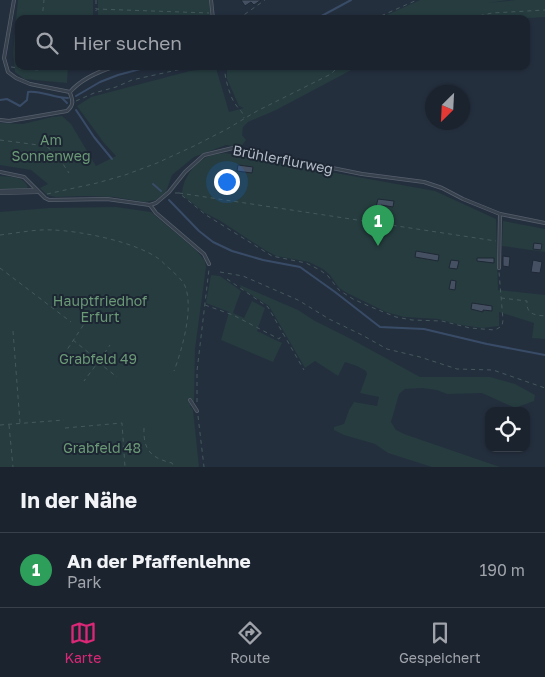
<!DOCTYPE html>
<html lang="de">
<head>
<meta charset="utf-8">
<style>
  body { margin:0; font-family:"Golos Text",sans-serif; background:#282f3a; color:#f1f3f6 }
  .controls { position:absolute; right:15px; bottom:15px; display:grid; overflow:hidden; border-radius:10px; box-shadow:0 1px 4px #0004 }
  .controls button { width:45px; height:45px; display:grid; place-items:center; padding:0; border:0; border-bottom:1px solid #39404a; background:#1b232e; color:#f1f3f6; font:25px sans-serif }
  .compass { position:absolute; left:425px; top:85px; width:45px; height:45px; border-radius:50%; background:#1b232e; box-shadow:0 1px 4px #0004; rotate:204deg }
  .you { position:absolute; left:226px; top:181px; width:18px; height:18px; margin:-12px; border:4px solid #fff; border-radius:50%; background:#1a73e8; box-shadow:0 0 0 8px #1a73e833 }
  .badge { display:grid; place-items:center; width:32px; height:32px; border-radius:50%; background:#db2777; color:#fff; font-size:16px; font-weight:700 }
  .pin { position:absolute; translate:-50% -41px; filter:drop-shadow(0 1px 2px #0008) }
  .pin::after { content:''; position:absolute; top:26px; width:18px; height:15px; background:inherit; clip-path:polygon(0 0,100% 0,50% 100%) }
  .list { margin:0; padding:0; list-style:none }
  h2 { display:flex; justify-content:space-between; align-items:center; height:65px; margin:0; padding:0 20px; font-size:21px }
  h2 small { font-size:16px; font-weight:400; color:#a0a4aa }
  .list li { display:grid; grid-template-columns:32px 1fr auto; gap:15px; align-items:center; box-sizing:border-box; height:75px; padding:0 20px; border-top:1px solid #39404a }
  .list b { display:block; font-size:19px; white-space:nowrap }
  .list p { margin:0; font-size:16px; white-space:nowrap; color:#a0a4aa }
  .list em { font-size:16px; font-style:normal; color:#a0a4aa }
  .icon { flex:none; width:28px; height:28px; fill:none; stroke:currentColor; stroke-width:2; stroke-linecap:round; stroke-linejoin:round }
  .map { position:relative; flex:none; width:545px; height:467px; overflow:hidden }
  .search { position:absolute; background:#1b232e; box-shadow:0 1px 4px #0004; left:15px; right:15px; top:15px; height:55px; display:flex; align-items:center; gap:12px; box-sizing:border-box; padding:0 18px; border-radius:10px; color:#a0a4aa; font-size:19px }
  .sheet { height:140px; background:#1b232e }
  nav { display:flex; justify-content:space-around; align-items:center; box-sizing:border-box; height:70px; border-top:1px solid #39404a; background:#1b232e; font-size:14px; color:#a0a4aa }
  nav a { display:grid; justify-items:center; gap:2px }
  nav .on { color:#db2777 }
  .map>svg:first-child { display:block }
  .green { fill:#263c3f }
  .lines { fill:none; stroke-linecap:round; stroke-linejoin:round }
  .stream { stroke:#394c67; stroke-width:2 }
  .building { fill:#455162; stroke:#1f2835 }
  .lane-casing { stroke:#565f6c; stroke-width:4 }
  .street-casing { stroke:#565f6c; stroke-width:6 }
  .path { stroke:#44595c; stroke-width:1; stroke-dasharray:4 4; stroke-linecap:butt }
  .lane { stroke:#38414e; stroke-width:2.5 }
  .street { stroke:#38414e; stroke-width:5 }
  .labels { text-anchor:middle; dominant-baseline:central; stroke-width:4; stroke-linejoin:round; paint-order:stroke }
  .park-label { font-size:14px; fill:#6b9a76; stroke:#1d2633 }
  .street-label { font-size:14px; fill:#b4bcc9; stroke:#1d2633 }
</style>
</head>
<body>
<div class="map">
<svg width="545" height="467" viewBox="0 0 545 467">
  <rect width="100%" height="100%" fill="#242f3e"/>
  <g class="green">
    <polygon points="18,0 93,0 93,19 19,19 19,66 68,66 67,83 24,79 15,72 13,53"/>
    <polygon points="98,0 209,0 211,19 98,19"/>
    <polygon points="420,0 508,0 488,3 516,0 545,0 545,17 512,19 378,19"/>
    <polygon points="260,66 359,66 276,110 248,122 243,127 242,135 246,140 241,147 226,145 194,157 172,175 166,192 156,200 145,202 114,197 85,196 56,197 47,195 40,188 48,184 31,170 0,165 0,123 23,124 52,117 62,116 71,124 96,166 116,156 104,143 77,106 91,97 190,71 216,68 229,112 244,108 239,106 227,79 227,70"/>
    <path d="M225 153 435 191 496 219 498 290 545 295V339L532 338 534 323 499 312V326L482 328 461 325 438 319 404 317 386 312 347 293 339 288 330 275 323 269 309 262 276 256 265 250 219 220 205 213 182 195C182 181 192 165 205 158 210 155 218 154 225 153Z"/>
    <path d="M0 176C10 177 24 176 28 187L25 190H0Z"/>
    <polygon points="116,207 151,212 197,251 205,261 206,267 195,349 194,403 190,406 193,410 199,467 0,467 0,212 49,208"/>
    <polygon points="503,221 545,229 545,252 502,246"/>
    <polygon points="211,275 220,276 241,291 233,313 244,318 252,301 265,308 257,331 282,343 273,362 221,340 229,312 206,303"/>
    <polygon points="240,285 298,310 315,321 351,339 420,377 490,377 515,384 535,395 534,401 515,408 482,393 447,394 437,390 422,388 405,389 399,394 391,422 396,430 404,434 500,467 432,467 388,453 375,444 344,435 334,430 334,427 344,424 349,410 354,402 377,406 379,397 360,393 367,374 366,371 357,366 345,362 338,376 315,361 305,368 269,306 242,289"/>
  </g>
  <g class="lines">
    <g class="stream">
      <polyline points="316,19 351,0"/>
      <polyline points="76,96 100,82 118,75 144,68 162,66"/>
      <polyline points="62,98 67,103"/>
      <path d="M0 100 7 99 20 106 27 100 28 92C39 90 55 98 68 98"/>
      <polyline points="76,110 94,137 112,159"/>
      <polyline points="153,184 161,191"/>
      <polyline points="169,200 199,231 213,242 232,251 263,260 300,267 335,292 380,327 424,329 487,344 545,355"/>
    </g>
  </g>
  <g class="building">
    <polygon points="241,0 261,0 254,5 251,2 245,6"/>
    <polygon points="238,165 253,167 252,173 237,171"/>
    <polygon points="378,199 394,201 393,207 381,205 381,208 376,207"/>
    <polygon points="534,243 542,244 541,250 533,249"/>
    <polygon points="416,251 439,255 438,261 415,257"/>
    <polygon points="503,256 510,257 509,267 503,266"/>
    <polygon points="477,258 494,258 494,263 477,261"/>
    <polygon points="451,260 459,261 457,269 449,268"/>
    <polygon points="533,260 542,262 540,273 531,272"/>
    <polygon points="451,280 456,281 455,290 449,289"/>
    <polygon points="472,303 492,306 492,311 483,310 483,312 471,309"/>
  </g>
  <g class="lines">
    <g class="lane-casing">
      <g id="lane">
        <polyline points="14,0 4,58 8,72 16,78 30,84 70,92"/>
        <polyline points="211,0 213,19"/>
        <path d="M70 92C81 79 100 71 116 66"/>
        <path d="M0 120 9 121 67 111C74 105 73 101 70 93"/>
        <polyline points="0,172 24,177 45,198 49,200 107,199 150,205 156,203 169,192 185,172 204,155 233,148 362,174 424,182 442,188 463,199 500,214 545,223"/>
        <polyline points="150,205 156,213 204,254 209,264"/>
        <polyline points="499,268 500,214"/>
        <polyline points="190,400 197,411"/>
      </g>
    </g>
    <g class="street-casing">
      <polyline id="street" points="0,192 36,191"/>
    </g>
    <g class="path">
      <polyline points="96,0 96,9 209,13"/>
      <polyline points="42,19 44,0"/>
      <polyline points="96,19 96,10"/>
      <polyline points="238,19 265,0"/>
      <polyline points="374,19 417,0"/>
      <polyline points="464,19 492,13 545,10"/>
      <path d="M224 66C225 77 229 96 236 105 239 110 243 111 244 118"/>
      <polyline points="11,67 38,70 39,66"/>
      <polyline points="76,101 94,93 116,87 132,80 195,66"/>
      <polyline points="0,140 46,146 57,155 69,173"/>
      <polyline points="175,193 179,193 206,215 272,256 306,263 320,270 328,276 339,290 353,299 371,307 396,317 412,320 442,321 470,328 495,330 502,326 503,320 499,272"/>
      <polyline points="179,193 496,241"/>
      <polyline points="47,194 97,183 125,175 157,163 194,146 227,129 257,111 331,74 339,66"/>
      <path d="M0 235C18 233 35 229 53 230 81 231 136 242 159 259 163 262 166 266 170 269 175 274 182 279 185 286 194 308 182 350 174 371"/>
      <polyline points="0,268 71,322"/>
      <polyline points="220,272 243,276 298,300 329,319 362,335 387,349 420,357 457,369 493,370 545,388"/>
      <polyline points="227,279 268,307 304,370"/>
      <path d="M501 298 527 301C526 314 534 315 545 316"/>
      <polyline points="205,305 233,315 279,339 283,333"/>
      <polyline points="13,331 20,423"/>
      <polyline points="73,340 99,361 84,381"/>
      <polyline points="100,360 110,345"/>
      <polyline points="59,362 86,321"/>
      <polyline points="98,362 117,377"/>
      <polyline points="197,402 197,371 209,269"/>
      <polyline points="198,416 204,467"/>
      <polyline points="0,425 64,420"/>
      <polyline points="9,425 13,467"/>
      <polyline points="65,428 122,423 125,467"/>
      <path d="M144 428C143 450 151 458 172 463L174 467"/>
    </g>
    <use href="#lane" class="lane"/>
    <use href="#street" class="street"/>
  </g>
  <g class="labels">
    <g class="park-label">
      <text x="51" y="139">Am<tspan x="51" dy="16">Sonnenweg</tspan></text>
      <text x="100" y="300">Hauptfriedhof<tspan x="100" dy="16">Erfurt</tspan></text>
      <text x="98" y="358">Grabfeld 49</text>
      <text x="102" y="447">Grabfeld 48</text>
    </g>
    <g class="street-label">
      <text transform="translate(283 159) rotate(11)">Brühlerflurweg</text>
    </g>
  </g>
</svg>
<div class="controls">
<button><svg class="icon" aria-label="locate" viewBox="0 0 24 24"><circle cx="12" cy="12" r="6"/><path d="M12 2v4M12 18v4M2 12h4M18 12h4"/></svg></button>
</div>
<svg class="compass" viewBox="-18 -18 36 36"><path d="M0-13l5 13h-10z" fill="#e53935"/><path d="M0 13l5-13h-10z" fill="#a0a4aa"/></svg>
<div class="you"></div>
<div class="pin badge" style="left:378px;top:246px;background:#2e9e5b">1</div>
<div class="search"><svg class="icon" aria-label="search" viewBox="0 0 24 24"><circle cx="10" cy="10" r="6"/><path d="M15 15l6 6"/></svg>Hier suchen</div>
</div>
<section class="sheet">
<h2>In der Nähe<small></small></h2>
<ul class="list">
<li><span class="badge" style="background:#2e9e5b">1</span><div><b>An der Pfaffenlehne</b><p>Park</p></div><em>190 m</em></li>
</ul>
</section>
<nav>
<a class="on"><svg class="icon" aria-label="map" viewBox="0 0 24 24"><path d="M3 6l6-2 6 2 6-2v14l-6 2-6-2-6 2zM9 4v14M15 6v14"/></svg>Karte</a>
<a><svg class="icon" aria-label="directions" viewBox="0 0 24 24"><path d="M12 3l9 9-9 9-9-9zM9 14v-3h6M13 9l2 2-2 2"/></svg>Route</a>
<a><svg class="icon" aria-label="saved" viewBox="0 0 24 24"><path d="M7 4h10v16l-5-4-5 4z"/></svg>Gespeichert</a>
</nav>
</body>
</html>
